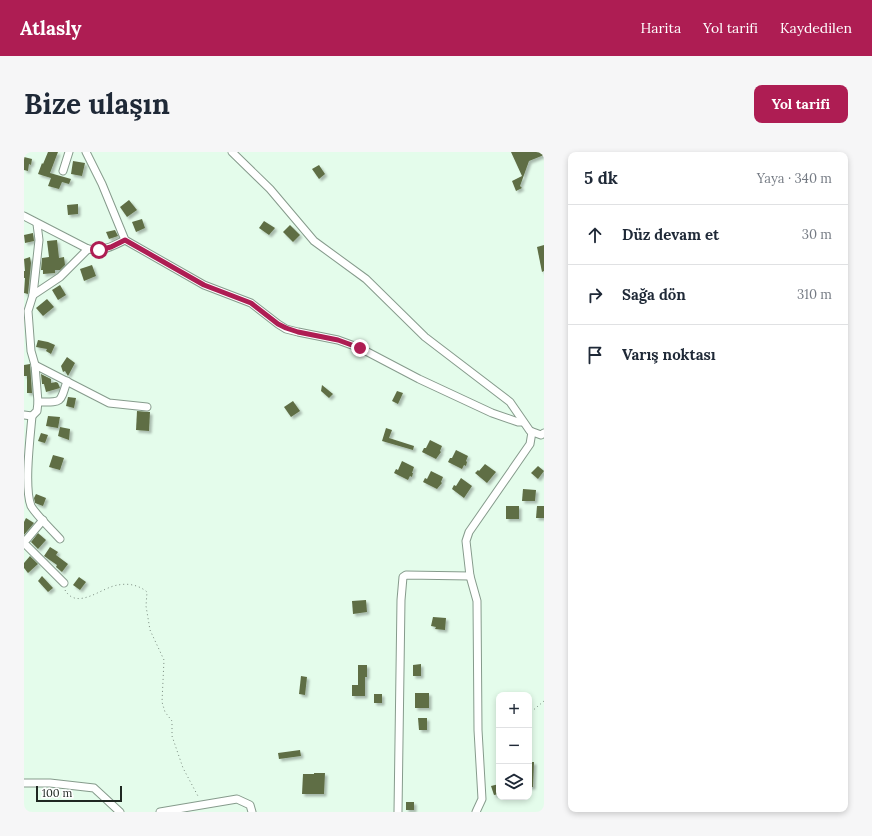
<!DOCTYPE html>
<html lang="tr">
<head>
<meta charset="utf-8">
<style>
  body { margin:0; font-family:Lora,serif; background:#f6f6f7; color:#1f2937 }
  .controls { position:absolute; right:12px; bottom:12px; display:grid; overflow:hidden; border-radius:8px; box-shadow:0 2px 6px #0003 }
  .controls button { width:36px; height:36px; display:grid; place-items:center; padding:0; border:0; border-bottom:1px solid #e0e1e3; background:#fff; color:#1f2937; font:20px sans-serif }
  .scale { position:absolute; left:12px; bottom:10px; width:86px; box-sizing:border-box; padding-left:4px; border:2px solid #1f2721; border-top:0; font-size:11px; line-height:14px; white-space:nowrap; color:#1f2721; -webkit-text-stroke:3px #fff; paint-order:stroke }
  .stop { position:absolute; width:12px; height:12px; margin:-9px; border:3px solid #ae1d53; border-radius:50%; background:#fff }
  .stop.end { background:#ae1d53; border-color:#fff; box-shadow:0 1px 4px #0008 }
  .list { margin:0; padding:0; list-style:none }
  h2 { display:flex; justify-content:space-between; align-items:center; height:52px; margin:0; padding:0 16px; font-size:17px }
  h2 small { font-size:13px; font-weight:400; color:#747a83 }
  .list li { display:grid; grid-template-columns:26px 1fr auto; gap:12px; align-items:center; box-sizing:border-box; height:60px; padding:0 16px; border-top:1px solid #e0e1e3 }
  .list b { display:block; font-size:15px; white-space:nowrap }
  .list em { font-size:13px; font-style:normal; color:#747a83 }
  .icon { flex:none; width:22px; height:22px; fill:none; stroke:currentColor; stroke-width:2; stroke-linecap:round; stroke-linejoin:round }
  .map { position:relative; flex:none; width:520px; height:660px; overflow:hidden; border-radius:8px }
  header { display:flex; align-items:center; gap:24px; box-sizing:border-box; height:56px; padding:0 20px; background:#ae1d53; color:#fff }
  header strong { font-size:19px }
  nav { display:flex; gap:22px; margin-inline-start:auto; font-size:14px }
  .intro { display:flex; align-items:center; justify-content:space-between; box-sizing:border-box; height:96px; padding:0 24px }
  h1 { margin:0; font-size:28px }
  .button { padding:10px 18px; border-radius:8px; background:#ae1d53; color:#fff; font-size:14px; font-weight:700 }
  main { display:flex; gap:24px; padding:0 24px }
  aside { flex:1; background:#fff; border-radius:8px; box-shadow:0 2px 6px #0003 }
  .map>svg:first-child { display:block }
  .building { fill:#5f6e45; filter:url(#shadow) }
  .lines { fill:none; stroke-linecap:round; stroke-linejoin:round }
  .minor-casing { stroke:#869b8c; stroke-width:9 }
  .path { stroke:#79897e; stroke-width:1; stroke-dasharray:1 3; stroke-linecap:butt }
  .minor { stroke:#fff; stroke-width:7 }
  .route { stroke:#ae1d53; stroke-width:5 }
</style>
</head>
<body>
<header>
<strong>Atlasly</strong>
<nav><a>Harita</a><a>Yol tarifi</a><a>Kaydedilen</a></nav>
</header>
<div class="intro"><h1>Bize ulaşın</h1><a class="button">Yol tarifi</a></div>
<main>
<div class="map">
<svg width="520" height="660" viewBox="0 0 520 660">
  <defs>
    <filter id="shadow"><feDropShadow dx="2.5" dy="2.5" stdDeviation="1" flood-color="#0004"/></filter>
  </defs>
  <rect width="100%" height="100%" fill="#e4fceb"/>
  <g class="building">
    <polygon points="24,0 34,0 26,21 47,27 45,32 38,30 35,37 24,34 27,26 14,22 18,11 19,12"/>
    <polygon points="487,0 520,0 520,3 505,9 496,34 498,36 492,39 488,29 498,24"/>
    <polygon points="0,5 8,7 7,13 5,12 4,19 0,18"/>
    <polygon points="49,9 61,11 58,24 47,22"/>
    <polygon points="295,13 301,22 295,27 288,17"/>
    <polygon points="105,48 113,58 103,65 96,55"/>
    <polygon points="54,52 54,62 44,63 43,53"/>
    <polygon points="118,67 121,76 112,80 108,70"/>
    <polygon points="240,69 251,76 245,83 235,76"/>
    <polygon points="266,73 276,83 269,90 259,80"/>
    <polygon points="91,78 94,84 85,87 82,80"/>
    <polygon points="9,81 10,89 1,91 0,83"/>
    <polygon points="33,88 35,106 40,105 41,113 36,118 31,118 31,121 19,122 19,118 17,118 18,106 25,105 23,89"/>
    <polygon points="520,93 520,119 518,120 513,95"/>
    <polygon points="6,105 7,111 4,142 0,141 1,126 0,126 0,119 1,119 0,107"/>
    <polygon points="68,113 72,124 60,129 56,117"/>
    <polygon points="36,133 42,143 34,148 28,138"/>
    <polygon points="23,147 30,155 19,164 12,156"/>
    <polygon points="14,188 24,190 31,193 27,202 22,199 23,197 12,195"/>
    <polygon points="43,205 51,211 44,224 41,219 39,220 37,214"/>
    <polygon points="6,212 8,241 3,241 3,224 0,224 0,213"/>
    <polygon points="17,222 27,227 27,231 32,230 34,231 36,236 22,240 20,232 18,232"/>
    <polygon points="298,233 309,242 305,246 297,239"/>
    <polygon points="373,239 379,241 374,252 368,249"/>
    <polygon points="44,245 52,246 50,256 42,254"/>
    <polygon points="269,249 276,259 267,265 260,255"/>
    <polygon points="113,259 126,260 125,279 112,278"/>
    <polygon points="24,264 36,265 34,276 22,274"/>
    <polygon points="36,275 46,277 45,288 34,284"/>
    <polygon points="362,276 368,278 365,286 390,294 389,298 358,289"/>
    <polygon points="17,281 24,283 21,291 14,289"/>
    <polygon points="406,288 418,294 416,299 417,300 412,307 398,300 400,296 402,296"/>
    <polygon points="432,298 444,304 442,309 443,310 442,314 440,313 438,317 424,310 426,306 428,306"/>
    <polygon points="29,303 40,306 36,318 25,315"/>
    <polygon points="378,309 390,315 388,321 389,321 388,325 386,324 384,328 370,321 372,317 374,318"/>
    <polygon points="461,312 472,320 463,331 451,321 454,318 455,319"/>
    <polygon points="514,314 520,319 514,327 507,321"/>
    <polygon points="407,319 419,325 417,330 418,331 413,337 399,330 401,326 403,327"/>
    <polygon points="437,326 448,334 440,346 428,337 430,333 432,334"/>
    <polygon points="499,337 512,338 511,349 498,349"/>
    <polygon points="12,342 22,346 19,354 11,351 10,346"/>
    <rect x="482" y="354" width="13" height="13"/>
    <polygon points="513,354 520,354 520,366 512,366"/>
    <polygon points="2,366 10,371 0,383 0,370"/>
    <polygon points="14,381 22,388 14,397 7,390"/>
    <polygon points="26,395 34,400 32,403 44,412 38,420 32,415 33,413 20,404"/>
    <polygon points="6,404 14,412 4,421 0,416 0,411"/>
    <polygon points="18,424 29,436 24,440 14,429"/>
    <polygon points="55,425 62,430 56,438 49,433"/>
    <polygon points="342,448 343,460 329,462 328,449"/>
    <polygon points="409,465 422,466 421,478 411,477 412,475 407,474"/>
    <polygon points="397,512 397,524 389,524 389,513"/>
    <polygon points="334,513 343,513 343,525 341,525 341,544 328,544 328,533 334,533"/>
    <polygon points="277,524 283,525 281,543 275,542"/>
    <rect x="391" y="541" width="14" height="15"/>
    <rect x="350" y="542" width="8" height="9"/>
    <polygon points="394,566 403,566 403,578 395,578"/>
    <polygon points="276,598 277,604 255,607 254,601"/>
    <polygon points="505,610 510,610 509,635 505,635"/>
    <polygon points="290,621 301,621 300,642 278,642 279,622 290,622"/>
    <polygon points="475,632 475,642 470,643 467,634"/>
    <rect x="382" y="650" width="8" height="8"/>
  </g>
  <g class="lines">
    <g class="minor-casing">
      <g id="minor">
        <polyline points="62,0 78,32 101,88 180,133 227,151 254,172 262,177 274,180 314,188 336,196 395,227 468,261 494,270 499,270"/>
        <polyline points="208,0 246,37 290,89 342,127 401,185 486,250 506,279 517,283 520,281"/>
        <polyline points="39,19 45,0"/>
        <path d="M0 64 64 97C80 99 87 95 101 88"/>
        <polyline points="9,143 36,125 64,97"/>
        <polyline points="11,213 85,251 123,255"/>
        <path d="M14 250C38 250 36 252 43 229"/>
        <polyline points="0,263 8,264 13,259 14,250 11,213 7,199 4,159 9,143 15,88 13,72"/>
        <path d="M8 264C6 287 0 335 7 354 13 364 28 378 36 387"/>
        <polyline points="0,389 3,387 19,368"/>
        <polyline points="0,391 40,431"/>
        <polyline points="0,631 26,631 70,636 96,660"/>
        <polyline points="136,660 213,647 226,653 228,660"/>
        <polyline points="374,660 377,448 379,425 382,423 446,424"/>
        <polyline points="452,660 458,647 454,578 453,449 446,424 442,389 445,380 506,292 508,280"/>
      </g>
    </g>
    <g class="path">
      <path d="M41 438C53 459 78 435 94 433 104 431 115 433 123 440L122 454 126 478 140 508 138 550 141 560 148 569V584L159 616 175 646"/>
      <polyline points="507,560 520,549"/>
    </g>
    <use href="#minor" class="minor"/>
  </g>
  <g class="lines">
    <polyline class="route" points="75,98 87,95 101,88 180,133 227,151 254,172 262,176 274,180 314,188 336,196"/>
  </g>
</svg>
<div class="controls">
<button>+</button>
<button>−</button>
<button><svg class="icon" aria-label="layers" viewBox="0 0 24 24"><path d="M12 4l9 5-9 5-9-5zM3 14l9 5 9-5"/></svg></button>
</div>
<div class="scale">100 m</div>
<div class="stop" style="left:75px;top:98px"></div>
<div class="stop end" style="left:336px;top:196px"></div>
</div>
<aside>
<h2>5 dk<small>Yaya · 340 m</small></h2>
<ul class="list">
<li><svg class="icon" aria-label="ahead" viewBox="0 0 24 24"><path d="M12 20V5M6 11l6-6 6 6"/></svg><div><b>Düz devam et</b></div><em>30 m</em></li>
<li><svg class="icon" aria-label="right" viewBox="0 0 24 24"><path d="M7 20v-9h11M14 6l5 5-5 5"/></svg><div><b>Sağa dön</b></div><em>310 m</em></li>
<li><svg class="icon" aria-label="arrive" viewBox="0 0 24 24"><path d="M6 21V4h12l-3 4 3 4H6"/></svg><div><b>Varış noktası</b></div></li>
</ul>
</aside>
</main>
</body>
</html>
